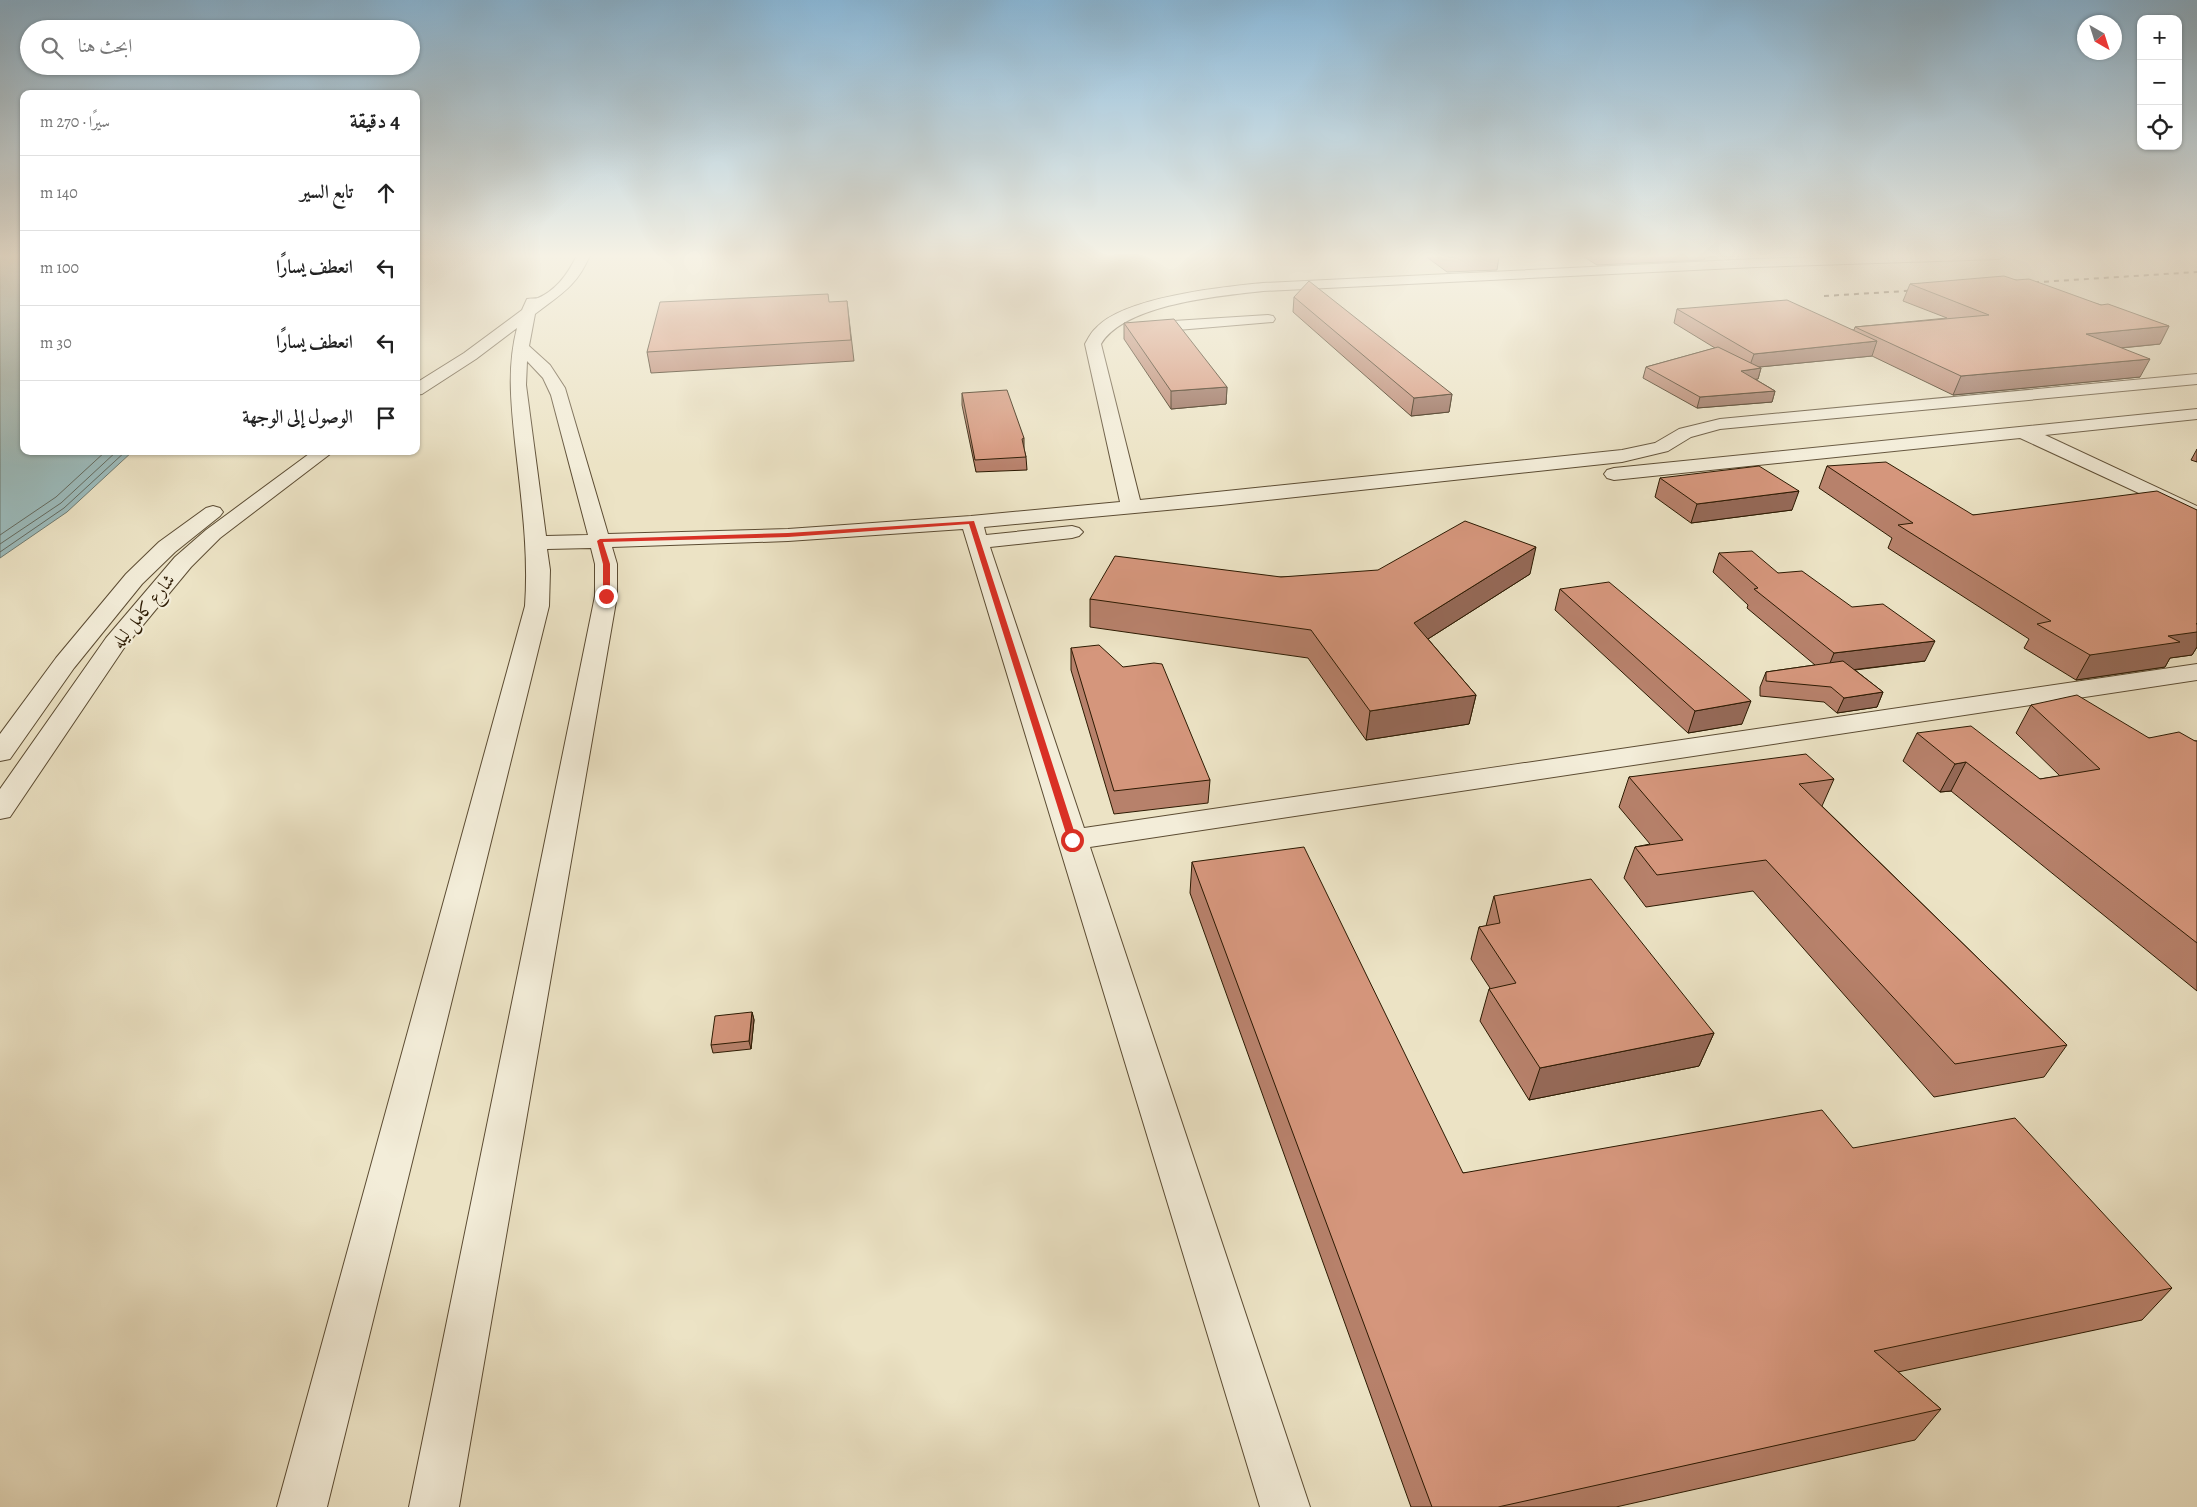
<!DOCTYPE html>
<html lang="ar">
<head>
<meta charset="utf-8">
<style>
  body { margin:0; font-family:Alegreya,Amiri,serif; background:#f2f2f2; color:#222; direction:rtl }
  .controls { position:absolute; right:15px; top:15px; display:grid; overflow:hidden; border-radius:10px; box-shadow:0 1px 4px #0004 }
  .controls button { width:45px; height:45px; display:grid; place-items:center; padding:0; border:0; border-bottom:1px solid #e0e0e0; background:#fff; color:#222; font:25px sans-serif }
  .compass { position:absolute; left:2077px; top:15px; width:45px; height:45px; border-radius:50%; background:#fff; box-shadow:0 1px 4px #0004; rotate:141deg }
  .stop { position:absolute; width:15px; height:15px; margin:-11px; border:4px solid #d93025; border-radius:50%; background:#fff }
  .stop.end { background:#d93025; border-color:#fff; box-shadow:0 1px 5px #0008 }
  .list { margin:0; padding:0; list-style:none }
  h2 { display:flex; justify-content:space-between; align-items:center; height:65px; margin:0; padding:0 20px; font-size:21px }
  h2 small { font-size:16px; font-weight:400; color:#767676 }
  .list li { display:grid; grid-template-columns:32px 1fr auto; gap:15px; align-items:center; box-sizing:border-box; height:75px; padding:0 20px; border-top:1px solid #e0e0e0 }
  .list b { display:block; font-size:19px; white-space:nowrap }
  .list em { font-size:16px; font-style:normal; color:#767676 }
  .icon { flex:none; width:28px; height:28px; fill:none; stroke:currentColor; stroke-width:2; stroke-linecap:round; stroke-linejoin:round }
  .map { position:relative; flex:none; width:2197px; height:1507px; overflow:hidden; direction:ltr }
  .search { position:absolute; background:#fff; box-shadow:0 1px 4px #0004; left:20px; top:20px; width:400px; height:55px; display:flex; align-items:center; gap:12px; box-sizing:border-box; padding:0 18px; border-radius:28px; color:#767676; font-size:19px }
  .panel { position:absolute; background:#fff; box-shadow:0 1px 4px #0004; left:20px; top:90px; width:400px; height:365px; border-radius:10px; direction:rtl }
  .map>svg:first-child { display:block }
  .water { fill:#9cbcbd; stroke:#6f7b72 }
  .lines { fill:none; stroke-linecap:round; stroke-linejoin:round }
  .shore { stroke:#646b60; stroke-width:1 }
  .minor-casing { stroke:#5c4c33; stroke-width:2 }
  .minor { fill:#f3edd9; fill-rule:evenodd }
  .rail { stroke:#2c1a02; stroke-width:2; stroke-dasharray:5 5; stroke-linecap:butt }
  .wall { fill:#b7816b; stroke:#2c1a02 }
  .shaded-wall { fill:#956957; stroke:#2c1a02 }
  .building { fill:#d5967c; stroke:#2c1a02 }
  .route { fill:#d93025 }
  .labels { text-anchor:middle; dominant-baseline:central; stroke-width:4.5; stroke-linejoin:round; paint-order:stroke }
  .street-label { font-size:18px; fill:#2c1a02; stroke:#f3edd9 }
</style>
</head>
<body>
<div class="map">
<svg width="2197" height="1507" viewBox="0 0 2197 1507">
  <rect width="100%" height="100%" fill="#ece3c5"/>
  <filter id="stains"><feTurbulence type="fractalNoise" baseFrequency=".004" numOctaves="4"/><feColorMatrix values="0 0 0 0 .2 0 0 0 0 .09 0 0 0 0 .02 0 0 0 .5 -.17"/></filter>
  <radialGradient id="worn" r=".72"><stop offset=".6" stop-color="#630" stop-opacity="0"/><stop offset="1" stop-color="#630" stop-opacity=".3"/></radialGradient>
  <polygon class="water" points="0,255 24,255 24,451 133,451 67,512 0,558"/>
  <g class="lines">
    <g class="shore">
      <polyline points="0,535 56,497 106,451"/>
      <polyline points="0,544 61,503 117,451"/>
      <polyline points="0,552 64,508 126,451"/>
    </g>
    <g class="minor-casing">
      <g id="minor">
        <path d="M577 255H590C577 286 561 294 535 314L529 346 550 365 565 388 608 534 788 529 971 516 1120 502 1085 344C1088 339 1091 332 1096 328 1124 297 1222 287 1263 283L1756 259 1889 255H2006L1999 259 1756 267 1263 291C1219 296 1125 304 1101 344L1140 500 1622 450 1655 443 1679 429 1720 419 2197 374V384L1720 429 1691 437 1668 451 1622 462 1221 505 984 527 986 535 1072 526 1079 528 1083 532 1079 536 1072 538 990 547 1084 828 2197 664V680L1090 847 1310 1507H1260L963 529 788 541 612 547 617 564V596L459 1507H409L595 596V564L591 548 547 549 550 570 549 606 327 1507H277L525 606C529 551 521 497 515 442 511 403 507 367 517 328L476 359 422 394 416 395V383L464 353 522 310 527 299C531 298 535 299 538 298 557 290 569 272 577 255ZM527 361 543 378 551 395 588 535 546 536 526 385Z"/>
        <polygon points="1268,315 1273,316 1275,319 1273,322 1142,333 1137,331 1134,328 1137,325 1142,323"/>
        <polygon points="2197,409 2197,419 2045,435 2197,506 2197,520 2020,438 1614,480 1607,478 1604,474 1607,470 1614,468"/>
        <polygon points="313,451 334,451 220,538 191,567 124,648 10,817 0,819 0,789 106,638 175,557 206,530"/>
        <polygon points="213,506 220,508 223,512 220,516 175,552 142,584 74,668 10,759 0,761 0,734 56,658 126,574 159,542 206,508"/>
      </g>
    </g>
    <use href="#minor" class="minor"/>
    <g class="rail">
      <polyline points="2024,283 2197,272"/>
      <polyline points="1824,296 1922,290"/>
    </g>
  </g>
  <g class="wall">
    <polygon points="1424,255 1563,255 1499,257 1497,270 1447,272"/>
    <polygon points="1581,255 1784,255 1705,257 1704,260 1597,265"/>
    <polygon points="2016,280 2101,305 2169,326 2160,344 2122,348 2140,377 1953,395 1872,356 1759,367 1761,368 1758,379 1755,379 1775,391 1772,402 1697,408 1643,378 1646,367 1715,348 1674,323 1677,309 1854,330 1855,327 1947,318 1903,301 1910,284"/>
    <polygon points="1294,297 1452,394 1449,412 1411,416 1293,312"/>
    <polygon points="847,301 854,361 651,373 647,352"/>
    <polygon points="1124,323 1227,387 1226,404 1171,409 1124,339"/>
    <polygon points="962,393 1024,438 1024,449 1026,457 1027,470 976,472 962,405"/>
    <polygon points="2197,449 2197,462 2191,460"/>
    <polygon points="1827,466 1973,515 2197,510 2197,647 2192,655 2170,658 2165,667 2076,680 2024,648 2029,639 1888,548 1892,538 1819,488"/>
    <polygon points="1660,478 1792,510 1691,523 1655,497"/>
    <polygon points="1719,553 1778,573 1925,661 1855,670 1883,692 1877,707 1837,713 1824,702 1760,696 1760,687 1766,672 1815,665 1747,608 1748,605 1713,572"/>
    <polygon points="1530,574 1428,639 1476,695 1469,724 1366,740 1308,658 1090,627 1090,599 1281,577"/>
    <polygon points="1560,589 1742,724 1688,733 1555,610"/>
    <polygon points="1071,648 1123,667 1210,780 1208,803 1114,814 1071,670"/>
    <polygon points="2031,705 2149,738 2197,741 2197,991 1951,791 1940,792 1903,761 1917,733 2040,779 2060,776 2016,733"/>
    <polygon points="1629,777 1834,779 1822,806 2067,1045 2044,1077 1934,1097 1753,891 1646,907 1624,878 1635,847 1650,844 1619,807"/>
    <polygon points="1192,862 1463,1173 1853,1148 2172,1288 2142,1320 1898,1372 1941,1409 1915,1440 1616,1507 1411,1507 1190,893"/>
    <polygon points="1494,896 1714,1033 1699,1066 1529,1100 1480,1021 1489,989 1490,988 1471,959 1479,927 1486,926"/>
    <polygon points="752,1012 754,1020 751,1049 713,1053 711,1045"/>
  </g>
  <g class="shaded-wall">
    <polygon points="2169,326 2160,344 2078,352 2086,334"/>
    <polygon points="1877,341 1872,356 1749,368 1754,354"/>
    <polygon points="2150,359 2140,377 1953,395 1961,376"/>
    <polygon points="1761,368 1758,379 1737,381 1741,371"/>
    <polygon points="1227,387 1226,404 1171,409 1171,391"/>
    <polygon points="1775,391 1772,402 1697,408 1700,397"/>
    <polygon points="1452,394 1449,412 1411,416 1414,398"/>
    <polygon points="1799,491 1792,510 1691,523 1697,504"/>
    <polygon points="1536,547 1530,574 1409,651 1414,623"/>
    <polygon points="2197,623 2197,647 2192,655 2170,658 2165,667 2076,680 2090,655"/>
    <polygon points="1935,641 1925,661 1826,673 1834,653"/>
    <polygon points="1883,692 1877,707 1837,713 1844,698"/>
    <polygon points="1476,695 1469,724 1366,740 1370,711"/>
    <polygon points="1751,701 1742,724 1688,733 1695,711"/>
    <polygon points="1966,762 1951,791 1940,792 1955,764"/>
    <polygon points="752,1012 754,1020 751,1049 749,1041"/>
    <polygon points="1714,1033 1699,1066 1529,1100 1540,1068"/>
  </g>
  <g class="building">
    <polygon points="1445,255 1499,255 1449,257"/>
    <polygon points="2004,276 2016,280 2029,279 2101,305 2108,304 2169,326 2086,334 2150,359 1961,376 1855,327 1989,315 1910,284"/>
    <polygon points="1309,281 1452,394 1414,398 1294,297"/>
    <polygon points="828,294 829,302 847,301 851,340 647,352 660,302"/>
    <polygon points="1787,300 1877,341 1754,354 1677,309"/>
    <polygon points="1174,319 1227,387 1171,391 1124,323"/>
    <polygon points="1718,347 1761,368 1741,371 1775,391 1700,397 1646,367"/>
    <polygon points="1007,390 1024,438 1022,439 1026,457 975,460 962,393"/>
    <polygon points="1886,462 1973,515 2157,491 2197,510 2197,623 2196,624 2197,624 2197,632 2168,636 2180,642 2090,655 2037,624 2051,621 1898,525 1913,523 1827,466"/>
    <polygon points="1759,466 1799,491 1697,504 1660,478"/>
    <polygon points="1465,521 1536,547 1414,623 1476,695 1370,711 1311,630 1090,599 1115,556 1281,577 1378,570"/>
    <polygon points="1752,551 1778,573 1802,571 1852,607 1883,604 1935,641 1834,653 1754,589 1758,588 1719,553"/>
    <polygon points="1609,582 1751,701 1695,711 1560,589"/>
    <polygon points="1099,645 1123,667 1154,663 1162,664 1210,780 1114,791 1071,648"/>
    <polygon points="1843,661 1883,692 1844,698 1831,687 1766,681 1766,672"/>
    <polygon points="2077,695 2149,738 2179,732 2195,741 2197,741 2197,943 1966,762 1955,764 1917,733 1971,726 2040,779 2100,769 2031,705"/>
    <polygon points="1806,754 1834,779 1799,784 2067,1045 1955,1064 1766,860 1657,875 1635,847 1683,840 1629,777"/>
    <polygon points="1304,847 1463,1173 1822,1110 1853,1148 2015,1118 2172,1288 1874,1351 1941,1409 1498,1507 1432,1507 1192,862"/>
    <polygon points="1591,879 1714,1033 1540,1068 1489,989 1516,983 1479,927 1500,923 1494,896"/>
    <polygon points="752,1012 749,1041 711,1045 715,1016"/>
  </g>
  <linearGradient id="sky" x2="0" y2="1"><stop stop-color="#89b7d7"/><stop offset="0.55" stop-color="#f6f2e5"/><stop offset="1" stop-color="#f6f2e5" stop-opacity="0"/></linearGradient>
  <rect width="2197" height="466" fill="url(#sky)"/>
  <polygon class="route" points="974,521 1077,840 1076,842 1069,842 1068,840 969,524 788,537 603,542 610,564 610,596 606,598 603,596 603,564 597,541 600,539 788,533"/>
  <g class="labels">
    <g class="street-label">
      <text transform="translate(143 611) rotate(-51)">شارع كامل ليله</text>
    </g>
  </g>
  <rect width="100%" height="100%" filter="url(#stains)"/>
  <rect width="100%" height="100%" fill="url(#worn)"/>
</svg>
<div class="controls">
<button>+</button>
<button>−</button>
<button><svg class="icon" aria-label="locate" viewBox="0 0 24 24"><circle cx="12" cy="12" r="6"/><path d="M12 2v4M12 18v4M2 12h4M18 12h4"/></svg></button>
</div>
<svg class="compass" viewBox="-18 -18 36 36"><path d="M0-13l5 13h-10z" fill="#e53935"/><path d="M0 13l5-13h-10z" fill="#767676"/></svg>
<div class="stop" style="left:1072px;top:840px"></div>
<div class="stop end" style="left:606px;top:596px"></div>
<div class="search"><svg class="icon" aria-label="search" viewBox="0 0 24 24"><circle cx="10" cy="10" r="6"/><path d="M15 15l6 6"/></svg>ابحث هنا</div>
<section class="panel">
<h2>4 دقيقة<small>سيرًا · 270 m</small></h2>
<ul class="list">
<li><svg class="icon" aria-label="ahead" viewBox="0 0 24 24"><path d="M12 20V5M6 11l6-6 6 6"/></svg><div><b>تابع السير</b></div><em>140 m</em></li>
<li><svg class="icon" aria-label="left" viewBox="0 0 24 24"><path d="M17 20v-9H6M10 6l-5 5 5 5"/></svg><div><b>انعطف يسارًا</b></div><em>100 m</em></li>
<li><svg class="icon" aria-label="left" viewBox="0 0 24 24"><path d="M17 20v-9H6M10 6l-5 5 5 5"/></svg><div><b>انعطف يسارًا</b></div><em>30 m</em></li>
<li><svg class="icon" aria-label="arrive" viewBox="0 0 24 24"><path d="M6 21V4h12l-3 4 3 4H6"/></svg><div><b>الوصول إلى الوجهة</b></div></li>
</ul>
</section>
</div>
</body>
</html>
